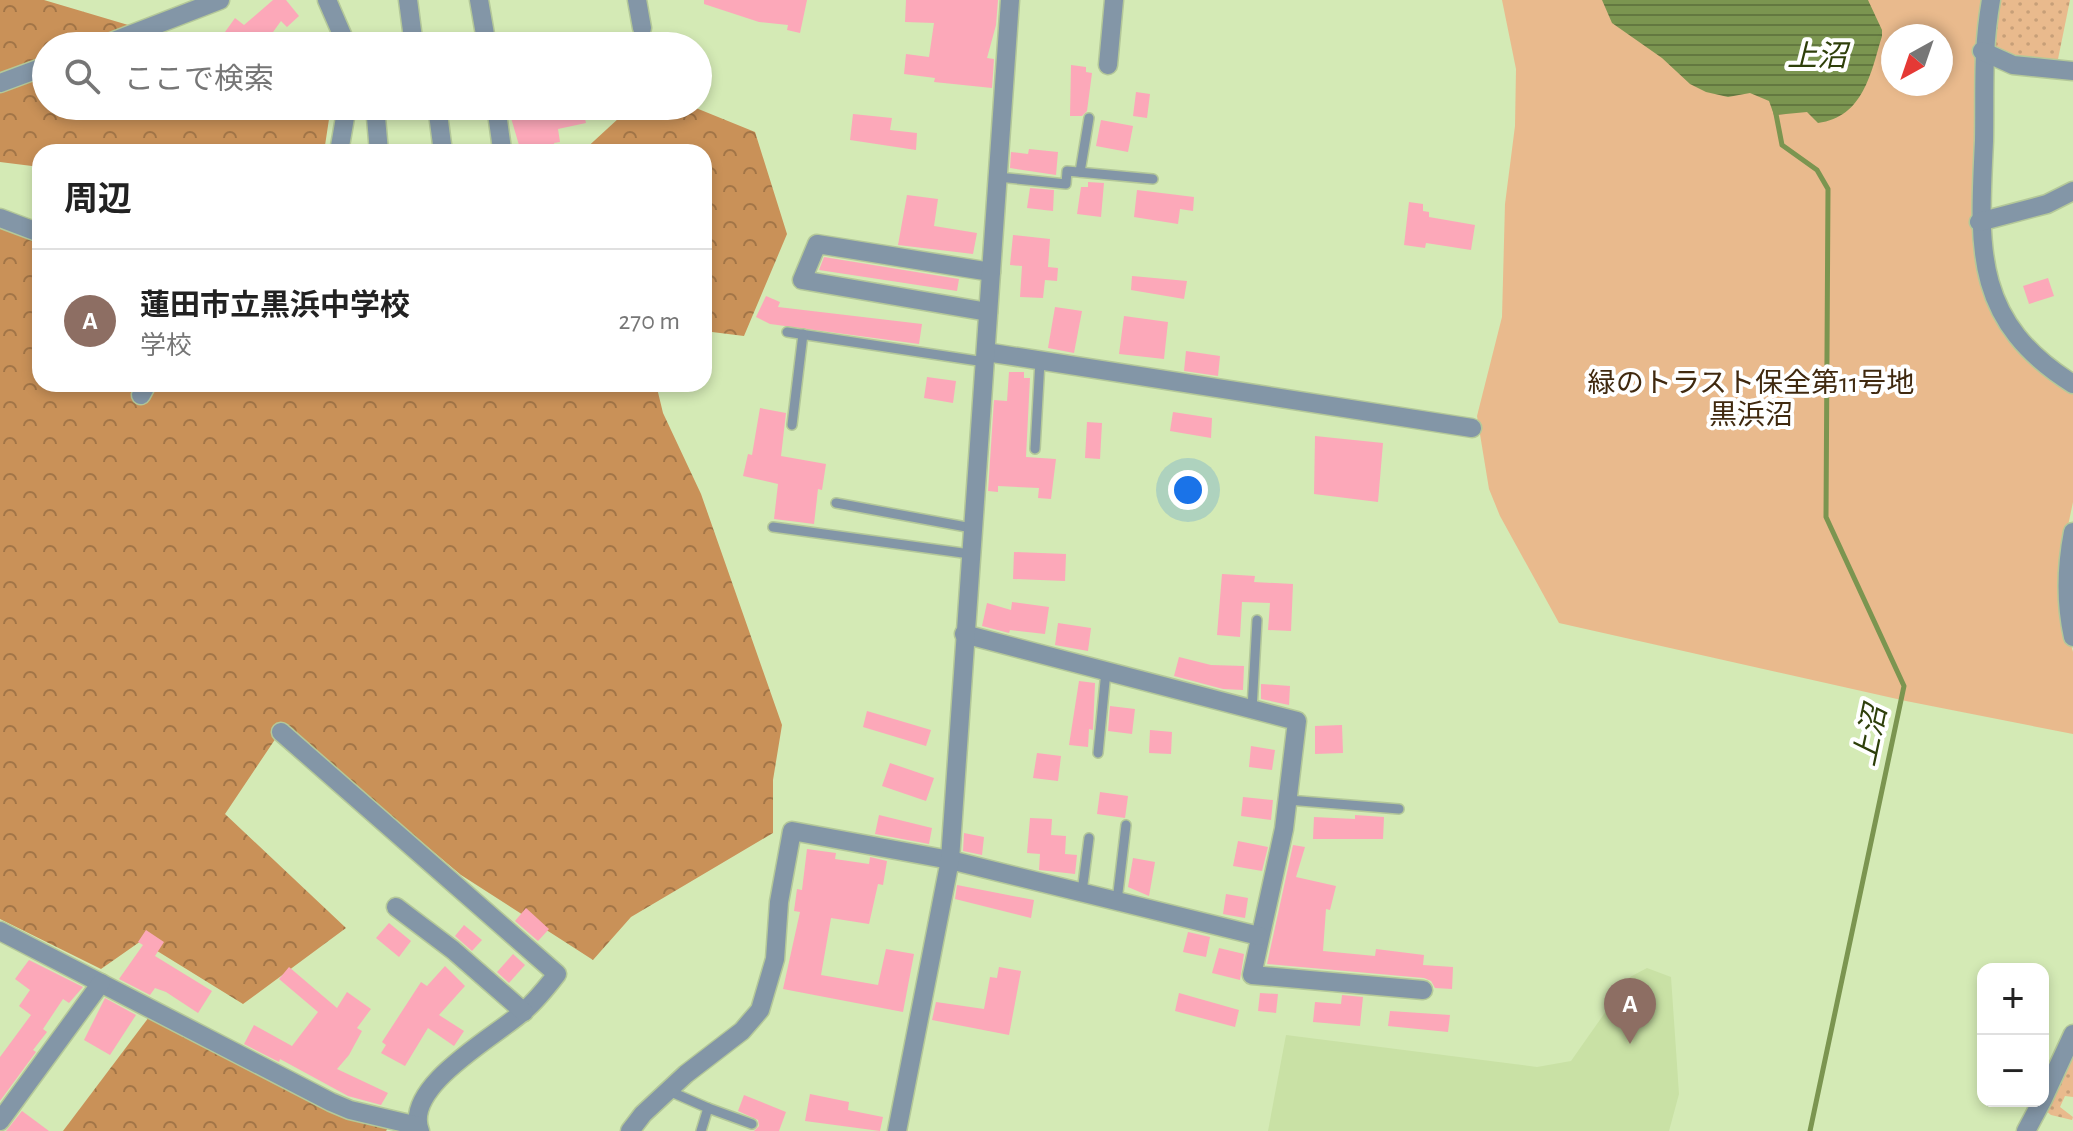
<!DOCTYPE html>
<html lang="ja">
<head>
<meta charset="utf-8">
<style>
  body { margin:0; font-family:"Alegreya Sans","Noto Sans JP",sans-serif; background:#f2f2f2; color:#222 }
  .controls { position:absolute; right:24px; bottom:24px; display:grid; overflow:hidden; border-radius:16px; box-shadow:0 4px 12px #0003 }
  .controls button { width:72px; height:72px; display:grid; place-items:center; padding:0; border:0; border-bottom:2px solid #e0e0e0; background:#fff; color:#222; font:40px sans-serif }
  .compass { position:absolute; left:1881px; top:24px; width:72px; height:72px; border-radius:50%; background:#fff; box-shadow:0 4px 12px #0003; rotate:220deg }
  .you { position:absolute; left:1188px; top:490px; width:28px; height:28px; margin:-20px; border:6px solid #fff; border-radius:50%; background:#1a73e8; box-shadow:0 0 0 12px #1a73e833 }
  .badge { display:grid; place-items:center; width:52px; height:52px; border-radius:50%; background:#9253c9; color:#fff; font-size:26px; font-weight:700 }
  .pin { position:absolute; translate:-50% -66px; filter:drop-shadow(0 2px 4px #0008) }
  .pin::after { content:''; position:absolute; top:42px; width:28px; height:24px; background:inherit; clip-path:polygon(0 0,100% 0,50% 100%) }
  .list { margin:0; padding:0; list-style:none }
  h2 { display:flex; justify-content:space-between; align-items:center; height:104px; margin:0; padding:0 32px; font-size:34px }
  h2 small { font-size:26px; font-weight:400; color:#767676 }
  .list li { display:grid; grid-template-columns:52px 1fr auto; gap:24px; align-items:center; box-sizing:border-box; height:144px; padding:0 32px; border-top:2px solid #e0e0e0 }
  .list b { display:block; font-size:30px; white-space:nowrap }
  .list p { margin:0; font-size:26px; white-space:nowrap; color:#767676 }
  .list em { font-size:26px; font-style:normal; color:#767676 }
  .icon { flex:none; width:44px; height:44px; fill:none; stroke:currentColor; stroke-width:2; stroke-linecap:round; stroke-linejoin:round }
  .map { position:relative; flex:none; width:2073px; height:1131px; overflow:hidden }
  .search { position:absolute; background:#fff; box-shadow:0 4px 12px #0003; left:32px; top:32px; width:680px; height:88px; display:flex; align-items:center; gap:20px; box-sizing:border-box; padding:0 28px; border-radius:44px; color:#767676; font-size:30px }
  .panel { position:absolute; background:#fff; box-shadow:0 4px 12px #0003; left:32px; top:144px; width:680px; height:248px; border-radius:24px }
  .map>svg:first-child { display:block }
  .built { fill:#c9e1a5 }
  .grass { fill:url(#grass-dots) }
  .forest { fill:url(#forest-crowns) }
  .park { fill:#e9ba8d; fill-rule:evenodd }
  .water { fill:url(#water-rules) }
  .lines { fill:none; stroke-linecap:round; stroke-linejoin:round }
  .stream { stroke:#7b9550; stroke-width:5 }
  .building { fill:#fca8b9 }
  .service-casing { stroke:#b4c899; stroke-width:12 }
  .minor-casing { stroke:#b4c899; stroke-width:21 }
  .service { stroke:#8396a7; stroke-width:9 }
  .minor { stroke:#8396a7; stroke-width:18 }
  .labels { text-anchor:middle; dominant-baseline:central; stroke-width:8; stroke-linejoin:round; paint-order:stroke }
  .park-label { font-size:28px; fill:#40290f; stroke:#fff }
  .water-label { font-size:30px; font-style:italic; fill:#2e3f0a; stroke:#fff }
</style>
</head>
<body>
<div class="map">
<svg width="2073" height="1131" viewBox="0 0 2073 1131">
  <defs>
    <pattern id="grass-dots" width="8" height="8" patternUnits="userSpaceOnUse" patternTransform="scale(2)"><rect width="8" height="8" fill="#e9ba8d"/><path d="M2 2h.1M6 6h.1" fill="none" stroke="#c79f78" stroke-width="1.8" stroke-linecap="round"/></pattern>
    <pattern id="forest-crowns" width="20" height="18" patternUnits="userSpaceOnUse" patternTransform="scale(2)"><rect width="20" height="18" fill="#c99158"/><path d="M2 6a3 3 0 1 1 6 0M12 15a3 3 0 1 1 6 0" fill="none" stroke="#a27547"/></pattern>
    <pattern id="water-rules" width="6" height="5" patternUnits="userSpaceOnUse" patternTransform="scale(2)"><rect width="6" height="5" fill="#7b9550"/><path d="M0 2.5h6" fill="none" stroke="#637840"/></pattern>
  </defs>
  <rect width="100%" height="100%" fill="#d4eab5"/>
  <polygon class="built" points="1647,968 1671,977 1679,1094 1669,1131 1268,1131 1286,1035 1537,1067 1571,1061 1630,977"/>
  <g class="grass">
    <polygon points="1995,0 2070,0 2057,64 2013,60 1990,49"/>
    <polygon points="2073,1049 2073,1097 2065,1096 2060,1107 2073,1117 2072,1120 2051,1115 2045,1110"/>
  </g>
  <g class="forest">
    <polygon points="0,0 44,0 145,30 174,46 46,46 46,106 331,106 324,152 40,152 40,167 0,162"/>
    <polygon points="632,106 691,106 755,132 787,234 744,336 704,331 704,152 582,152"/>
    <polygon points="0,225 40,236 40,384 656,384 663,413 701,494 782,725 773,780 773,833 631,917 593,960 461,875 284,726 225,814 346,928 243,1004 141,941 101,969 0,919"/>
    <polygon points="149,1017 390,1125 386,1131 63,1131"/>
  </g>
  <path class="park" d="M1502 0H1982L1983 282 2073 389V502L2064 545 2065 621 2073 652V734L1906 701 1559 623 1500 516 1489 489 1477 416 1502 317 1505 204 1515 126 1516 69ZM1893 36H1941V84H1893Z"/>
  <path class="water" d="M1602 0H1868L1882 30V36C1871 72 1864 117 1818 123L1807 112 1774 115 1769 101 1750 93 1728 97 1706 92 1690 84 1662 58 1612 23Z"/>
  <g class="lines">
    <polyline class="stream" points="1775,109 1782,145 1817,170 1828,189 1826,517 1904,686 1810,1131"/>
  </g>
  <g class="building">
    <polygon points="273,0 286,0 299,16 287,27 281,21 263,46 215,46 235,18 244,25"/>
    <polygon points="704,0 807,0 800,33 787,30 788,25 759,22 704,4"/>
    <polygon points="906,0 998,0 996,25 987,58 994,59 992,88 934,82 935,78 904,74 906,54 929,57 934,23 905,22"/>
    <polygon points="1071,65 1086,67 1086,72 1092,73 1087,111 1082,116 1070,116"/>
    <polygon points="1136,92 1150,94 1147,118 1133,116"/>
    <polygon points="536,106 582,106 586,123 558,129 560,142 554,143 555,147 521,152 509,111"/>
    <polygon points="853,114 892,118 890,130 917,133 916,150 850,140"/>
    <polygon points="1101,120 1133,126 1128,152 1096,146"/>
    <polygon points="1029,149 1058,152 1056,175 1010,168 1011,152 1028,154"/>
    <polygon points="1088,182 1104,183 1101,217 1077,214 1081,187 1088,187"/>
    <polygon points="1030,188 1054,190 1053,211 1027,208"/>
    <polygon points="1137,190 1194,197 1193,211 1180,209 1178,224 1134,217"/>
    <polygon points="907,195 938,199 934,226 977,233 973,254 898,245"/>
    <polygon points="1409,202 1423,204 1423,211 1429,212 1429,217 1475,225 1471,250 1426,243 1425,248 1404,245"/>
    <polygon points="1013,235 1050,239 1048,267 1058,268 1057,281 1045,280 1043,298 1020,297 1022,266 1010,265"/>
    <polygon points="824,257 959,279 957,291 819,270"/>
    <polygon points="1132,276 1187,281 1184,299 1131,290"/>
    <polygon points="2048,278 2054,296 2029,304 2023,286"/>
    <polygon points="766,296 780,302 778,307 922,324 919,344 770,324 756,317"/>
    <polygon points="1055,307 1082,311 1074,353 1048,348"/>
    <polygon points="1124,316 1168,322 1164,359 1119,354"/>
    <polygon points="1186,351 1220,356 1218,376 1184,371"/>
    <polygon points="1009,372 1024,372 1024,378 1030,378 1026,457 1056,459 1051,499 1038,498 1039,488 998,486 998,492 988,491 994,400 1007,401"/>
    <polygon points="927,377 956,381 953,403 924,398"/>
    <polygon points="760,408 786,413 781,456 826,464 822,490 818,489 814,524 774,519 778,484 743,476 748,454 752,455"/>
    <polygon points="1173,412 1212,418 1211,438 1170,431"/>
    <polygon points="1087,422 1102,423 1100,459 1085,458"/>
    <polygon points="1315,436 1383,443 1378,502 1314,494"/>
    <polygon points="1014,552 1066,554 1065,581 1013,579"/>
    <polygon points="1222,574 1255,576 1254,582 1293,584 1291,631 1268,630 1270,603 1242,602 1240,637 1217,635"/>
    <polygon points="1012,602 1049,607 1045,634 1010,630 1009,633 982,626 987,603 1011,610"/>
    <polygon points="1058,623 1091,628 1088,651 1055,645"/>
    <polygon points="1179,657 1211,665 1244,666 1243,690 1223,689 1174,676"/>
    <polygon points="1079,681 1095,683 1093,730 1089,729 1088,747 1069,745"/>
    <polygon points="1261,684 1290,686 1289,705 1261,699"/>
    <polygon points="1110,706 1135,709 1132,734 1108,731"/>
    <polygon points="867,711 931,730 926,746 863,727"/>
    <polygon points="1342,725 1343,753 1315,754 1315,726"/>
    <polygon points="1150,730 1172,732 1171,754 1149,753"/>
    <polygon points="1251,746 1275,750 1272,770 1249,767"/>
    <polygon points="1037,753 1061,756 1058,781 1033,778"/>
    <polygon points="890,763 934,778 926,801 882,786"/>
    <polygon points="1100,792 1128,796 1125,818 1097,814"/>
    <polygon points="1243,797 1273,800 1271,820 1241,816"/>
    <polygon points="879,815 932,828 929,844 875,834"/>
    <polygon points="1355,815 1384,817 1383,839 1313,839 1314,817 1355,819"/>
    <polygon points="1030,818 1052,819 1051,835 1066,836 1065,854 1077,855 1075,874 1039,870 1040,854 1027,853"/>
    <polygon points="964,833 984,837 982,855 963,851"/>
    <polygon points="1238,841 1268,847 1262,871 1233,866"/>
    <polygon points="1293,845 1305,847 1296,877 1336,886 1330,910 1326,909 1323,951 1375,956 1376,949 1424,955 1423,965 1453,967 1452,989 1435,988 1431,981 1424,978 1267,964"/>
    <polygon points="807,849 836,853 835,859 869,864 870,857 887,861 883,885 878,884 869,924 831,918 821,975 878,985 886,949 914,954 903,1012 783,989 800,912 794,911 797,889 802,890"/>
    <polygon points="1133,858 1155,862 1149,896 1128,887"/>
    <polygon points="957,885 1034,900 1031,918 955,899"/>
    <polygon points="1226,894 1248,898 1245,918 1223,914"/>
    <polygon points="526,908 549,929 538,941 515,921"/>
    <polygon points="389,923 411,941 399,957 376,938"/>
    <polygon points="464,925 482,940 472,951 455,936"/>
    <polygon points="146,930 164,942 155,956 212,991 198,1013 166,992 155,988 150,995 119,979 143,945 138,942"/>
    <polygon points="1188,932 1210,937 1206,957 1183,952"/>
    <polygon points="1219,948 1244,954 1240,980 1212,973"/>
    <polygon points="513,954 525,965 509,983 497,972"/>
    <polygon points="29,960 83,987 69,1003 63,999 43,1029 47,1032 33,1050 36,1052 0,1101 0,1057 31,1015 19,1006 30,990 15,979"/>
    <polygon points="445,966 465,986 439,1015 464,1031 454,1046 428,1028 405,1066 381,1053 386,1045 382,1042 421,982 427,986"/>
    <polygon points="289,967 337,1008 347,992 371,1009 357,1028 362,1031 349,1055 337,1069 388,1093 381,1105 348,1096 280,1059 279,1062 244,1044 254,1025 292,1046 318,1012 279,979"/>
    <polygon points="999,967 1021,971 1009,1035 932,1020 936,1002 984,1009 990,977 997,978"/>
    <polygon points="1179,993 1239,1010 1235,1027 1175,1011"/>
    <polygon points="1260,993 1278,994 1276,1013 1258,1011"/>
    <polygon points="1342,995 1363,997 1360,1026 1313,1022 1315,1002 1341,1004"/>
    <polygon points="105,998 136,1015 110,1055 84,1040"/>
    <polygon points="1390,1011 1450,1015 1448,1032 1388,1026"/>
    <polygon points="810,1094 849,1102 848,1110 883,1117 880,1131 805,1121"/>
    <polygon points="744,1095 786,1112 779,1131 754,1131 759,1126 758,1120 738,1111"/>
    <polygon points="22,1111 49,1131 6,1131"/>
  </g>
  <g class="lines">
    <g class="service-casing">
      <g id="service">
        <polyline points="1080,172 1089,118"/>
        <polyline points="998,177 1066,184 1067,171 1153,179"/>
        <polyline points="787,332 985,362"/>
        <polyline points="792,425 803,334"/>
        <polyline points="1035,449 1040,361"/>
        <polyline points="836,503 972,528"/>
        <polyline points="773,527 970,554"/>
        <polyline points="1252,709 1257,620"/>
        <polyline points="1098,753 1106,671"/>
        <polyline points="1288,800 1399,809"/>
        <polyline points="1082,892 1089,838"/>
        <polyline points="1117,901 1126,825"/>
        <polyline points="669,1091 708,1108 701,1131"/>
        <polyline points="708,1108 752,1124"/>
      </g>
    </g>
    <g class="minor-casing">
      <g id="minor">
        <polyline points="327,0 347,46"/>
        <polyline points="408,0 414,46"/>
        <polyline points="479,0 487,46"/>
        <polyline points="637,0 642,28"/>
        <path d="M1991 0C1982 51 1985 91 1984 141 1979 247 1972 321 2073 384"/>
        <polyline points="101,46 220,0"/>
        <polyline points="1982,51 2013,65 2073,71"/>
        <polyline points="1108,65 1114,0"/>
        <polyline points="0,83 46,66"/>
        <polyline points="375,106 379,152"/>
        <polyline points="437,106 443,152"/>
        <polyline points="496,106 502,149"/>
        <polyline points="339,152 347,106"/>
        <polyline points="0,218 40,233"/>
        <polyline points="1979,222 2047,204 2073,191"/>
        <polyline points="988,312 802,280 817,244 991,272"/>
        <polyline points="986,352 1472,428"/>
        <polyline points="141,395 147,384"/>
        <path d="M2073 532C2066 568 2065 601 2073 637"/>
        <polyline points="964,634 1297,721 1284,829 1252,975 1423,990"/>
        <path d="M281 732 557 974C547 987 537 1000 524 1011 498 1035 402 1086 420 1131"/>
        <polyline points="396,907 453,950 524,1012"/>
        <polyline points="0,931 331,1102 350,1110 418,1126"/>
        <polyline points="2043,1099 2073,1034"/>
        <polyline points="0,1121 101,983"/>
        <polyline points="630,1131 643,1114 686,1074 742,1031 760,1010 775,959 779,902 792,831 950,860 1259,936"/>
        <polyline points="897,1131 950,860 1010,0"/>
        <polyline points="2026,1131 2042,1101"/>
      </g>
    </g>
    <use href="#service" class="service"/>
    <use href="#minor" class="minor"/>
  </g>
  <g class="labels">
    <g class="park-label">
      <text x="1751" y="384">緑のトラスト保全第11号地<tspan x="1751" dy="32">黒浜沼</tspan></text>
    </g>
    <g class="water-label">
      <text x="1817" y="57">上沼</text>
      <text transform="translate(1871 736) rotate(-78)">上沼</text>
    </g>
  </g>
</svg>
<div class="controls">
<button>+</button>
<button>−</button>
</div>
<svg class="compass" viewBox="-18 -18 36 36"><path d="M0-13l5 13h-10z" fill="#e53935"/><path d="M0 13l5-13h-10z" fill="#767676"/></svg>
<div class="you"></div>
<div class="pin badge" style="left:1630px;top:1044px;background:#8d6e63">A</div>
<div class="search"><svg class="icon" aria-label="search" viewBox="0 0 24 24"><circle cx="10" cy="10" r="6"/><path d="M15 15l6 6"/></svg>ここで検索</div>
<section class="panel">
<h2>周辺<small></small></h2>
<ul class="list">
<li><span class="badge" style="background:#8d6e63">A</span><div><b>蓮田市立黒浜中学校</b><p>学校</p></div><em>270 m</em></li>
</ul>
</section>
</div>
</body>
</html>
